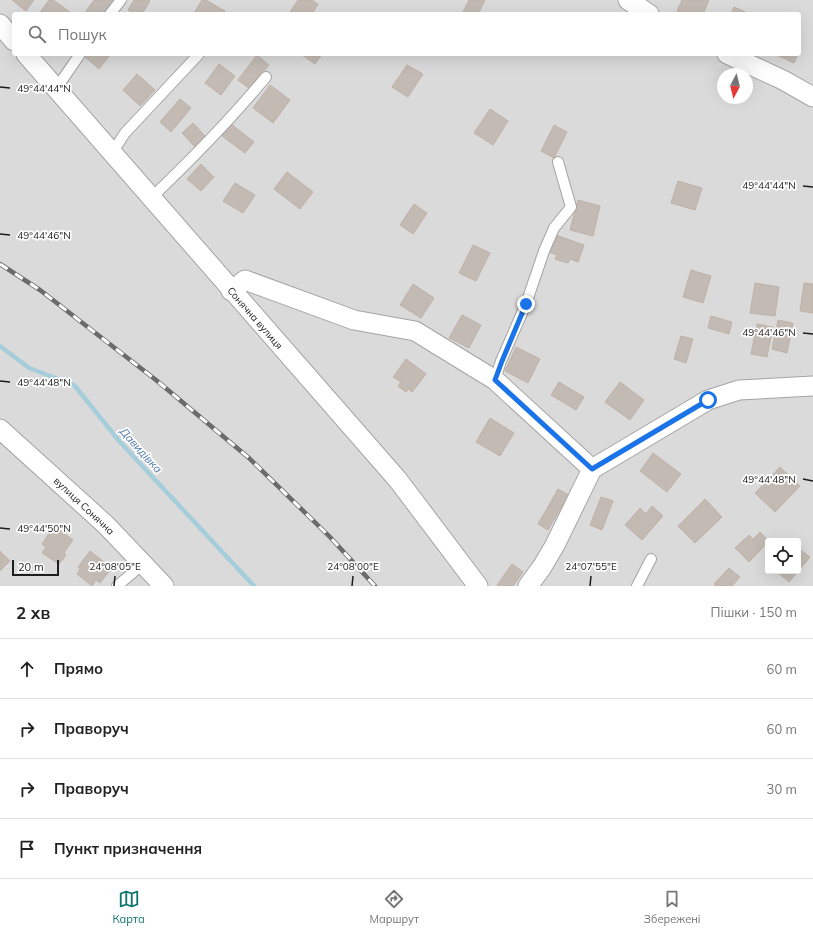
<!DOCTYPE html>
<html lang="uk">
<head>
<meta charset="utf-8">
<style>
  body { margin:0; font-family:Mulish,sans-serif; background:#f2f2f2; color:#222 }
  .controls { position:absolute; right:12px; bottom:12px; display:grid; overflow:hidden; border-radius:4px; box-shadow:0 4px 16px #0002 }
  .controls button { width:36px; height:36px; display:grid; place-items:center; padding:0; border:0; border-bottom:1px solid #e0e0e0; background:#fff; color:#222; font:20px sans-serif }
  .compass { position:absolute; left:717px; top:68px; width:36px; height:36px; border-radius:50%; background:#fff; box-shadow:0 4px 16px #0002; rotate:187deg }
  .scale { position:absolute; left:12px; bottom:10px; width:47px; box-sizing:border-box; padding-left:4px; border:2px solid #1d1d1d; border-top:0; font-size:11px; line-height:14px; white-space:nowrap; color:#1d1d1d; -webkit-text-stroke:3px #fff; paint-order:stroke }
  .stop { position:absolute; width:12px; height:12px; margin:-9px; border:3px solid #1a73e8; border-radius:50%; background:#fff }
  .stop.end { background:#1a73e8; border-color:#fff; box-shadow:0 1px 4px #0008 }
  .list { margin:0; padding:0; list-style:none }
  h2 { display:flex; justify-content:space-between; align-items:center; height:52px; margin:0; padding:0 16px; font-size:17px }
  h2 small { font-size:13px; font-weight:400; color:#767676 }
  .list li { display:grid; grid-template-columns:26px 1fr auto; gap:12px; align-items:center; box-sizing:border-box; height:60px; padding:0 16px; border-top:1px solid #e0e0e0 }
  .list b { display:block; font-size:15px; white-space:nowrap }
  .list em { font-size:13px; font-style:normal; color:#767676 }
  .icon { flex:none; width:22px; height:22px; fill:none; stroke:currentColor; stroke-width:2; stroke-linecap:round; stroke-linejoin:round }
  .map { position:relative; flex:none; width:813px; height:586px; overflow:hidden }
  .search { position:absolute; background:#fff; box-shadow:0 4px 16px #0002; left:12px; right:12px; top:12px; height:44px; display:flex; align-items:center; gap:10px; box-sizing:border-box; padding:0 14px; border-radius:4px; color:#767676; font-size:15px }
  .sheet { height:292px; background:#fff }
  nav { display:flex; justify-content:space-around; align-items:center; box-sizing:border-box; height:56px; border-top:1px solid #e0e0e0; background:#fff; font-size:11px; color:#767676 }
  nav a { display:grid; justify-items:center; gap:2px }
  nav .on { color:#0f766e }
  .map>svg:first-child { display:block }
  .residential { fill:#dbdada; fill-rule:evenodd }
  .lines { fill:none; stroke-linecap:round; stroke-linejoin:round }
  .stream { stroke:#a5cdda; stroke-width:4.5 }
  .building { fill:#c2bab3; stroke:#bfb2a6 }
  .service-casing { stroke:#a4a4a4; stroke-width:12 }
  .minor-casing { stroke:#a4a4a4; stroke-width:21 }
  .service { stroke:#fff; stroke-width:10 }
  .minor { stroke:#fff; stroke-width:19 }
  .rail-casing { stroke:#6b6b6b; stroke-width:4.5 }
  .rail { stroke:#fff; stroke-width:3; stroke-dasharray:9; stroke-linecap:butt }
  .route { stroke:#1a73e8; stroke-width:5 }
  .ticks { fill:none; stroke:#1d1d1d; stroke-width:1.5 }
  .labels { text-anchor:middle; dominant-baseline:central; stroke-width:3.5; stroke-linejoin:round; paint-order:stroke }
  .street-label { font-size:10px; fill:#1d1d1d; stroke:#fff }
  .water-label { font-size:11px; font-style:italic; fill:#4e78a9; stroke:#fff }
  .ticks-label { font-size:10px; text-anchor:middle; fill:#1d1d1d; stroke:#fff; stroke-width:3.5; stroke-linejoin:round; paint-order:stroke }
</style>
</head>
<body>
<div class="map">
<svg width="813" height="586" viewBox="0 0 813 586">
  <rect width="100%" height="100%" fill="#eeebe3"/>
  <path class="residential" d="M0 0H813V586H0ZM14 14H799V54H14ZM723 74H747V98H723ZM768 541H798V571H768Z"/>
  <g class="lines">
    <polyline class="stream" points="0,346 29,368 74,385 120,442 254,586"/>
  </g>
  <g class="building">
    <polygon points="12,0 34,0 26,11"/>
    <polygon points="49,0 53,0 70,12 68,14 39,14"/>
    <polygon points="94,0 115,0 105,14 84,14"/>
    <polygon points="134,0 148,0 150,1 142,14 135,14 128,10"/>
    <polygon points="202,0 206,0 225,11 223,14 197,14 194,13"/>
    <polygon points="298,0 312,0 318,4 312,14 293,14 290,12"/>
    <polygon points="469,0 485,0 478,14 462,14"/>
    <polygon points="682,0 709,0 703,14 684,14 677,11"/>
    <polygon points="734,7 750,14 731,14"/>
    <polygon points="86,54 111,54 99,69 84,56"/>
    <polygon points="301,54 322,54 315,64"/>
    <polygon points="775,54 798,54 794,63"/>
    <polygon points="257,55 269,65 250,89 238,80"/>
    <polygon points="219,64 235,76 221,95 205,83"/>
    <polygon points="407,65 423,74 408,97 392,87"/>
    <polygon points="137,74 155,90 140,106 123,90"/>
    <polygon points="270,85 290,100 273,123 253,108"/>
    <polygon points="180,99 191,108 171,132 160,122"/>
    <polygon points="490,109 508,121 493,145 474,133"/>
    <polygon points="193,123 206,137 195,147 182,133"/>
    <polygon points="231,124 254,142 245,153 222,136"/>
    <polygon points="554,125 567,132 554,158 541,151"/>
    <polygon points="201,164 214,177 201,191 187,179"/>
    <polygon points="287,172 313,192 300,209 274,189"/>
    <polygon points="678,181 702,188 695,210 671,203"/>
    <polygon points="235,183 255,195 243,213 223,201"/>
    <polygon points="578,200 600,206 593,236 570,230"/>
    <polygon points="414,204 427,213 413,234 400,225"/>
    <polygon points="556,235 584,245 578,262 570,259 568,263 555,259 557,255 549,252"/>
    <polygon points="473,245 490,253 476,281 459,273"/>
    <polygon points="691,270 711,276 703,303 683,297"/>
    <polygon points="755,283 779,287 775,316 750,313"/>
    <polygon points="804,283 813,284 813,313 800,311"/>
    <polygon points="413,284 434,298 421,318 400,305"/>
    <polygon points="462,315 481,325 469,348 449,338"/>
    <polygon points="711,316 732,322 729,334 708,328"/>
    <polygon points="778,320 793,323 787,353 772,349"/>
    <polygon points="757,324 773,327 767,357 751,354"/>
    <polygon points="681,336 693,339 686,363 674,359"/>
    <polygon points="516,347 540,359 528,383 505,371"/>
    <polygon points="406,359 426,374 412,392 409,389 406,392 398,386 401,382 393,377"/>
    <polygon points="559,382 584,397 576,410 551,395"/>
    <polygon points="620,382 644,400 630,420 605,402"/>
    <polygon points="490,418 514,433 500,456 476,442"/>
    <polygon points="653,453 681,474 667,492 640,471"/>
    <polygon points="780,467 800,486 775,512 755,493"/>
    <polygon points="558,489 569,495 559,511 549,505"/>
    <polygon points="601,497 613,501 602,530 590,525"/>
    <polygon points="705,499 722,517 695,543 678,526"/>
    <polygon points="549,505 559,511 548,530 538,524"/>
    <polygon points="652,506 663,516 642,540 625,525 640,508 646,514"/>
    <polygon points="54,526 73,540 64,553 66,555 59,564 42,553 46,547 42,544"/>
    <polygon points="760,532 769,541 749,562 735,548 749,535 753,539"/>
    <polygon points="798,548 810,557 789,582 776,571 798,571"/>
    <polygon points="0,551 10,561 0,571"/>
    <polygon points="90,551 112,568 100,583 96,580 92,586 77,574 80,569 78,567"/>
    <polygon points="512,564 523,572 513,586 499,586 497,585"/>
    <polygon points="729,568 740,577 732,586 716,586 714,584"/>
  </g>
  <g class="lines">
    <g class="service-casing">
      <g id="service">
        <polyline points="110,14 121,0"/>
        <polyline points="56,89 80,54"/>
        <polyline points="112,153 125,133 199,54"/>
        <path d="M151 198C191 160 230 120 266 77"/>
        <polyline points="495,380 501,361 526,304 544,251 554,228 571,207 558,162"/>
        <polyline points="117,586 143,564"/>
        <polyline points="637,586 651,559"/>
      </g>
    </g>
    <g class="minor-casing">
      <g id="minor">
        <polyline points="628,0 649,14"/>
        <polyline points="0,24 14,41"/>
        <polyline points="26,54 398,480 478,586"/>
        <polyline points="727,54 783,80 813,97"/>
        <polyline points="231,291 245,280 354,320 415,331 495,380 592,469"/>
        <polyline points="0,429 106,525 164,586"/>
        <polyline points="528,586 542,567 555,545 592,469 708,400 739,390 813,386"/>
      </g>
    </g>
    <use href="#service" class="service"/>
    <use href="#minor" class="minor"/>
    <g class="rail-casing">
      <polyline id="rail" points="0,264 40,290 156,380 249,458 330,537 375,586"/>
    </g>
    <use href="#rail" class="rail"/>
  </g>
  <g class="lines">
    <polyline class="route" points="526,304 502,361 495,380 592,469 708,400"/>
  </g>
  <path class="ticks" d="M0 87 10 88M803 186 813 187M0 234 10 235M803 333 813 334M0 381 10 382M803 479 813 481M0 528 10 529M114 586 115 576M352 586 353 576M590 586 591 576"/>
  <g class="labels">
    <g class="street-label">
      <text transform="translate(255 318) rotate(49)">Сонячна вулиця</text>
      <text transform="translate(84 506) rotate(43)">вулиця Сонячна</text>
    </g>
    <g class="water-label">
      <text transform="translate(141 450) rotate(48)">Давидівка</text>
    </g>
  </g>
  <g class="ticks-label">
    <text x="44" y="92">49°44'44"N</text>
    <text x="769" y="189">49°44'44"N</text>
    <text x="44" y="239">49°44'46"N</text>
    <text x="769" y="336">49°44'46"N</text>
    <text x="44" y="386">49°44'48"N</text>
    <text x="769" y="483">49°44'48"N</text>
    <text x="44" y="532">49°44'50"N</text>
    <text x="115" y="570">24°08'05"E</text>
    <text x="353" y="570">24°08'00"E</text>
    <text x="591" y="570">24°07'55"E</text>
  </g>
</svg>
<div class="controls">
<button><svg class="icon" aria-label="locate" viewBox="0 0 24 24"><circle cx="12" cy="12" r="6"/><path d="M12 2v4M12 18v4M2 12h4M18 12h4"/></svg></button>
</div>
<svg class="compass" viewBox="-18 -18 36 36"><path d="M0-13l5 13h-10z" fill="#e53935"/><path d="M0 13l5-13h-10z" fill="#767676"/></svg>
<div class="scale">20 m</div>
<div class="stop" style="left:708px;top:400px"></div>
<div class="stop end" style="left:526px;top:304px"></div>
<div class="search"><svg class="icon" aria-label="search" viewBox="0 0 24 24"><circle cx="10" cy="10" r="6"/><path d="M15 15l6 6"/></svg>Пошук</div>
</div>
<section class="sheet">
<h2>2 хв<small>Пішки · 150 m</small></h2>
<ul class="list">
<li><svg class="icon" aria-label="ahead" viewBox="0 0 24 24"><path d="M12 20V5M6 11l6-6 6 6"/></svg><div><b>Прямо</b></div><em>60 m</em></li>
<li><svg class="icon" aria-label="right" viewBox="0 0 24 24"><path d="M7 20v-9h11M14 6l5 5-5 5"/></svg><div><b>Праворуч</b></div><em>60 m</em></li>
<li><svg class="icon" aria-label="right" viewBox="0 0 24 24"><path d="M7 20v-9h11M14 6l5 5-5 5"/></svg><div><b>Праворуч</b></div><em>30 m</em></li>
<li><svg class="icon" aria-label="arrive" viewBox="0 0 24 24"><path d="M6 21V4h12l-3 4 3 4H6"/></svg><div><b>Пункт призначення</b></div></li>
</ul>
</section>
<nav>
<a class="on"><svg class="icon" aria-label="map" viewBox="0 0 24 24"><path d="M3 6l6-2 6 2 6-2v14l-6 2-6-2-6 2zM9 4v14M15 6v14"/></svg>Карта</a>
<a><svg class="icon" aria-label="directions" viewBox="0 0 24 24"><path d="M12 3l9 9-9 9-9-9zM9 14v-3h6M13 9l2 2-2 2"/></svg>Маршрут</a>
<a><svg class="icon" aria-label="saved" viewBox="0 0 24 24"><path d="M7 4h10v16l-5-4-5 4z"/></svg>Збережені</a>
</nav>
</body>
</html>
